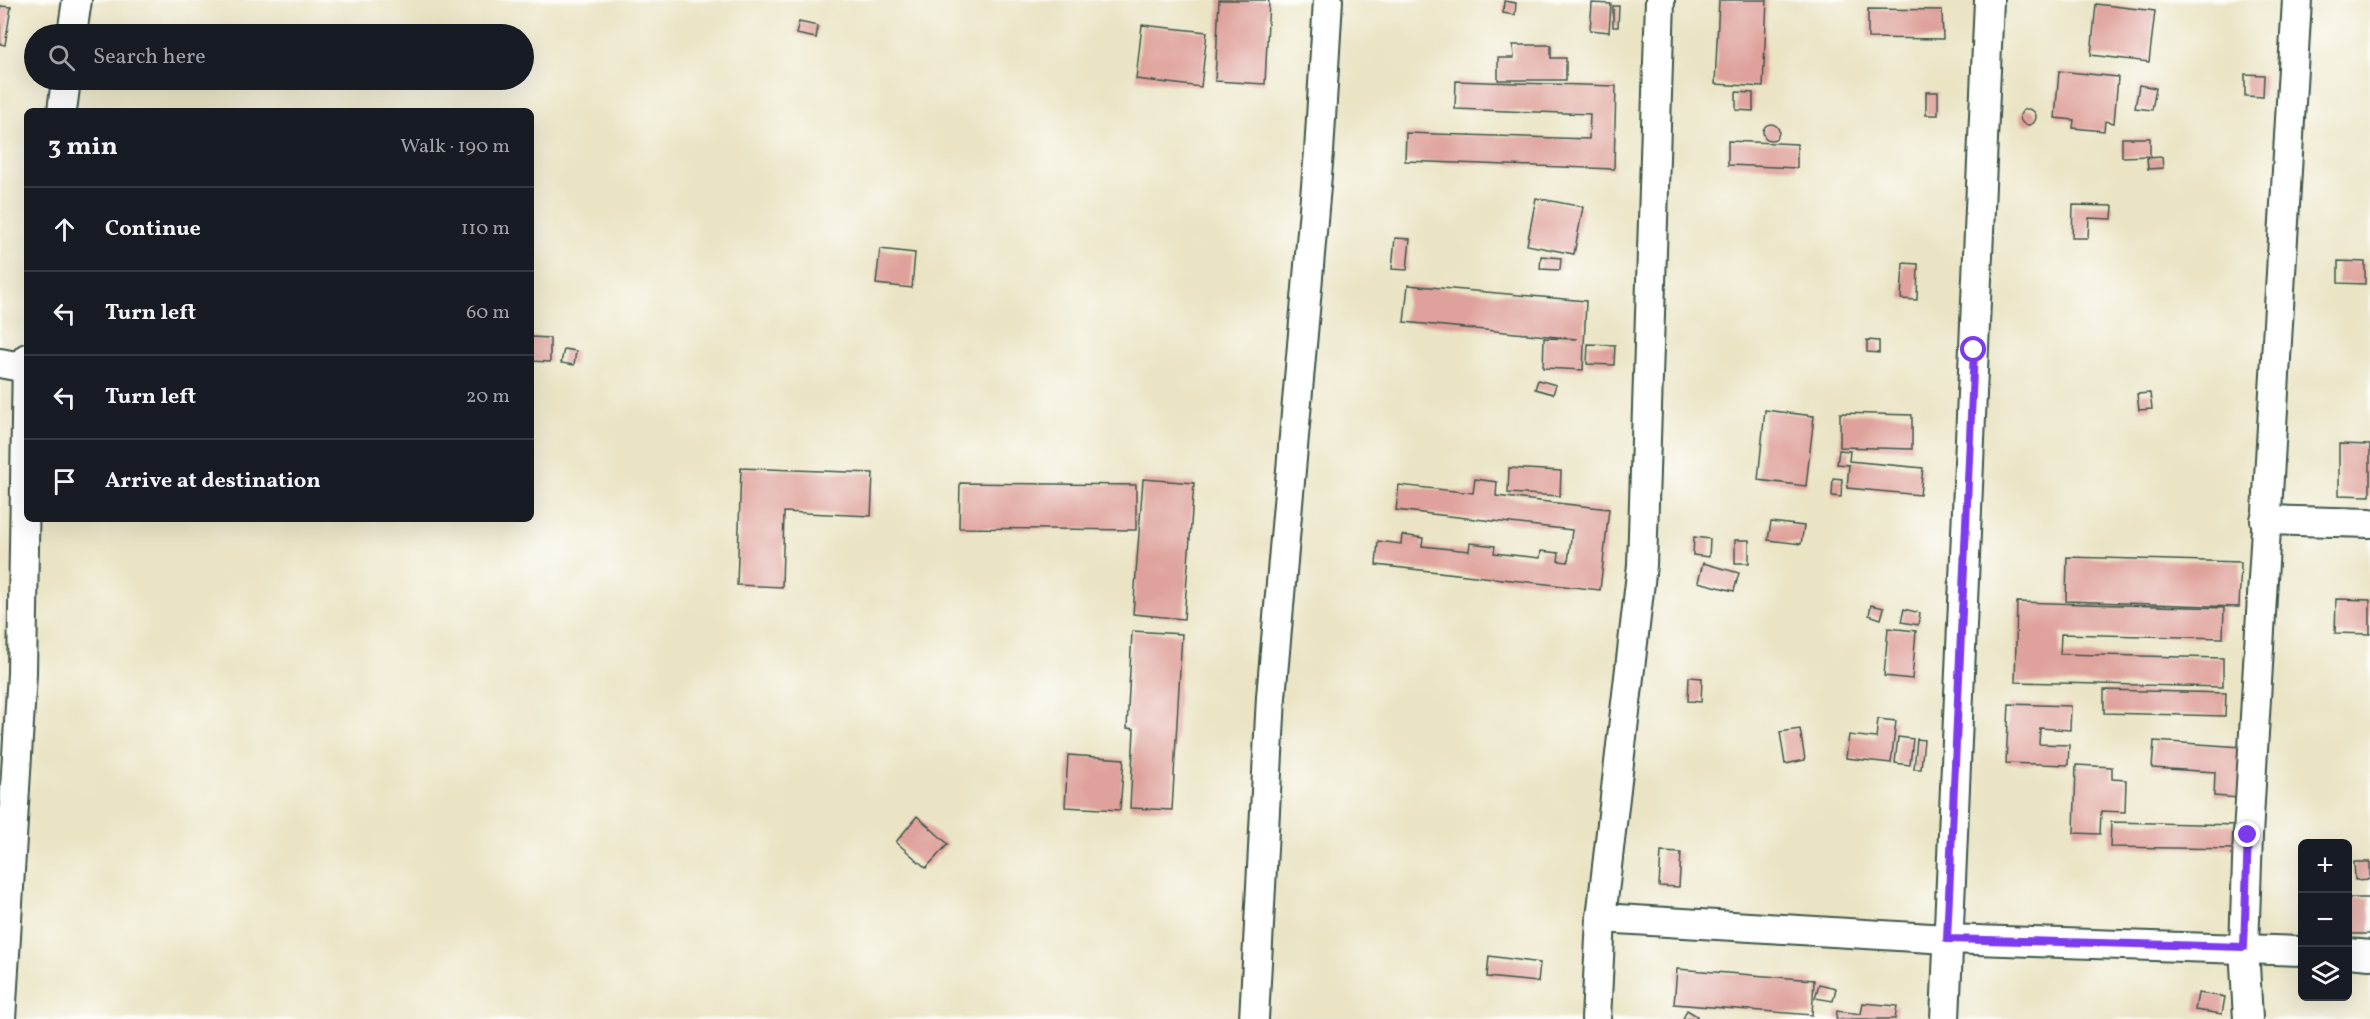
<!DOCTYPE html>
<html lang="en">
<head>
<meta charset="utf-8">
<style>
  body { margin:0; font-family:Vollkorn,serif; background:#242831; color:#f1f3f6 }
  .controls { position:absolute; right:18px; bottom:18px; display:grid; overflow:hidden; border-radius:9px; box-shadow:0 6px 24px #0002 }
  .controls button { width:54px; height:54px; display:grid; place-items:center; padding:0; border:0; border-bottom:2px solid #363941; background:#171b24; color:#f1f3f6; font:30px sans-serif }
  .stop { position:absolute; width:18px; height:18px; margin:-14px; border:4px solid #7c3aed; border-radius:50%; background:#fff }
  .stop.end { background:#7c3aed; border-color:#fff; box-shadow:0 2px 6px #0008 }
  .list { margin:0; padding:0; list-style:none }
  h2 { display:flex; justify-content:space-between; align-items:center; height:78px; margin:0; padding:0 24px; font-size:26px }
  h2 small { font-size:20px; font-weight:400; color:#9ea1a6 }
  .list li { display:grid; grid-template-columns:39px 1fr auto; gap:18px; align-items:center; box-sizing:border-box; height:84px; padding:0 24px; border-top:2px solid #363941 }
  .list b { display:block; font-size:22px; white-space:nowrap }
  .list em { font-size:20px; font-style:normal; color:#9ea1a6 }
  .icon { flex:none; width:33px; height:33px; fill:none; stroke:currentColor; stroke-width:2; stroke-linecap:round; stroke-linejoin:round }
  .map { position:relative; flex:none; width:2370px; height:1019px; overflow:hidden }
  .search { position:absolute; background:#171b24; box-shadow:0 6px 24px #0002; left:24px; top:24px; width:510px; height:66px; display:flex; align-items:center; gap:15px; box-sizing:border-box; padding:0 21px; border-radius:33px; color:#9ea1a6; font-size:22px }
  .panel { position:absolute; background:#171b24; box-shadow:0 6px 24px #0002; left:24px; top:108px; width:510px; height:414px; border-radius:9px }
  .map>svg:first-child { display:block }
  .building { fill:#dfa19b }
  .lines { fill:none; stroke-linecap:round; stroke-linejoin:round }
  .minor-casing { stroke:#3d564a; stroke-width:32 }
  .minor { stroke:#fff; stroke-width:28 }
  .route { stroke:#7c3aed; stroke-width:8 }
</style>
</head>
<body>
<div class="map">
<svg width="2370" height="1019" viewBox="0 0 2370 1019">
  <rect width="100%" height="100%" fill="#fdfcf7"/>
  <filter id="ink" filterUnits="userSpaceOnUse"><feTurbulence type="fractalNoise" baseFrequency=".0167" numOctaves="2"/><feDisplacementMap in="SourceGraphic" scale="12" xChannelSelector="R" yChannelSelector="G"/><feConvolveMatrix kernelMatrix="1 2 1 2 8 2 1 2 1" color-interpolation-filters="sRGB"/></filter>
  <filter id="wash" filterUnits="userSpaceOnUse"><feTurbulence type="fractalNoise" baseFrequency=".008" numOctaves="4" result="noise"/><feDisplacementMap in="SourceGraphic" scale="24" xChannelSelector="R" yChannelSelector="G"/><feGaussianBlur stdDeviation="1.35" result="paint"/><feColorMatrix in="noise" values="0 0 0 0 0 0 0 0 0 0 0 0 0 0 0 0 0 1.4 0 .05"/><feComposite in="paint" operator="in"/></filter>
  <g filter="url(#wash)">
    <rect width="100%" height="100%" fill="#eae4c5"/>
    <g id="blocks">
      <g class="building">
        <polygon points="1219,0 1269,0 1265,84 1215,81"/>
        <polygon points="1719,0 1767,0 1763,87 1715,84"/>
        <polygon points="1504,1 1516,3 1515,15 1503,13"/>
        <polygon points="1592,3 1611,4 1609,32 1590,30"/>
        <polygon points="2096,4 2155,11 2149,62 2091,55"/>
        <polygon points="0,6 11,7 5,45 0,44"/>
        <polygon points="1613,6 1619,6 1618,27 1613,27"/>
        <polygon points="1868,9 1942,10 1943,39 1868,38"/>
        <polygon points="799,22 818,26 816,38 796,34"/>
        <polygon points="1142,25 1207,32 1201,87 1136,79"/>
        <polygon points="1513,45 1551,45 1551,58 1566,58 1566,80 1498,80 1498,58 1514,58"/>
        <polygon points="2059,71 2118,77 2114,123 2105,121 2104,131 2073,128 2074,120 2055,118"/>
        <polygon points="2245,74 2264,75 2263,97 2245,96"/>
        <polygon points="1456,81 1616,86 1614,169 1405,161 1406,133 1589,139 1590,114 1455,109"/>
        <polygon points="2139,85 2156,88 2152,110 2135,108"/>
        <polygon points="1736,92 1753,93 1753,111 1736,110"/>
        <rect x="1926" y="92" width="12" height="23"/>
        <circle cx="2028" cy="117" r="8"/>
        <circle cx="1771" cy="132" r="8"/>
        <polygon points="2122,138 2150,138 2150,156 2122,157"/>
        <polygon points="1728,141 1797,144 1797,168 1728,165"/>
        <polygon points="2162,157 2163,168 2148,169 2147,158"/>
        <polygon points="1536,198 1583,207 1574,254 1527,245"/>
        <polygon points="2073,205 2113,206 2112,219 2089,218 2088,238 2072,238"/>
        <polygon points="1395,238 1410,239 1407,270 1392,269"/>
        <polygon points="880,249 915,253 912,288 876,284"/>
        <polygon points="1541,256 1561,258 1560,270 1540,269"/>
        <polygon points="2338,261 2365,262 2365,284 2338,283"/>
        <polygon points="1903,263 1918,264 1917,300 1901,299"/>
        <polygon points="1408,285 1586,301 1583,370 1543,368 1544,338 1577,339 1404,322"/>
        <polygon points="531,337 550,338 550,362 531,361"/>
        <polygon points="1867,340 1879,341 1879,353 1867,352"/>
        <polygon points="1588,344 1615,345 1614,365 1587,364"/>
        <polygon points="564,349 576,351 574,365 561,363"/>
        <polygon points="1538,380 1556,385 1553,394 1535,389"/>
        <polygon points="2150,393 2152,409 2139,410 2137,394"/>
        <polygon points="1765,410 1814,416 1806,486 1758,480"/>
        <polygon points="1840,413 1912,415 1912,449 1840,447"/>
        <polygon points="2339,444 2370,445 2370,496 2339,495"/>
        <polygon points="1839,450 1850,451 1849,461 1923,468 1920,495 1847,488 1849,465 1837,464"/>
        <polygon points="741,468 873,473 871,516 784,512 782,587 737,585"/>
        <polygon points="1509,468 1561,471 1560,496 1508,493"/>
        <polygon points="1833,478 1842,479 1841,497 1832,496"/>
        <polygon points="1143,479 1194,483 1184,619 1133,614"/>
        <polygon points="1475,479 1497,482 1496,496 1609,509 1600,590 1376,565 1378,541 1401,544 1402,535 1423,538 1422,546 1469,551 1470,543 1495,546 1494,553 1540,558 1541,551 1559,553 1558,561 1568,562 1572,530 1396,510 1399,485 1473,493"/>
        <polygon points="960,483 1136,485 1136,530 959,528"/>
        <polygon points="1771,522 1804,526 1801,544 1768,540"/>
        <polygon points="1694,537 1710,539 1709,557 1693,555"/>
        <rect x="1735" y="540" width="14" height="23"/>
        <polygon points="2067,557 2241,562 2239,607 2066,601"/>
        <polygon points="1703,563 1739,573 1734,591 1698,582"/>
        <polygon points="2336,599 2370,600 2370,634 2335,633"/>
        <polygon points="2017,602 2224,608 2223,638 2061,634 2060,654 2223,658 2223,687 2015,682"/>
        <polygon points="1871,605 1884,608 1881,619 1869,615"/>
        <polygon points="1904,609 1920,613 1918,625 1901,622"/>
        <polygon points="1888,628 1916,631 1912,679 1884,676"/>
        <polygon points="1132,631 1182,634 1172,810 1130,808 1134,729 1127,728"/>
        <polygon points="1689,677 1702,678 1701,702 1688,701"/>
        <polygon points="2104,690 2226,693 2225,716 2104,713"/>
        <polygon points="2009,704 2071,706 2070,730 2040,728 2039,744 2069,745 2068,765 2006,763"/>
        <polygon points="1878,719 1896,721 1891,763 1846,758 1849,735 1876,738"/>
        <polygon points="1800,729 1805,760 1785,764 1780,732"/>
        <polygon points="1898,737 1913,739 1910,765 1895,763"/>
        <polygon points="1917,739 1924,740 1921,769 1914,769"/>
        <polygon points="2154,741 2242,747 2239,798 2214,796 2215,772 2152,768"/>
        <polygon points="1068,755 1124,759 1120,810 1065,807"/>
        <polygon points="2076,765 2112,767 2112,779 2126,780 2125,812 2101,811 2100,834 2074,833"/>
        <polygon points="917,816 948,844 926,868 896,842"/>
        <polygon points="2111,822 2237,825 2236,849 2110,847"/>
        <polygon points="1661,852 1681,853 1679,887 1659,886"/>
        <polygon points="2354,862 2370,862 2370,879 2355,880"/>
        <rect x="2348" y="898" width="22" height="36"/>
        <polygon points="1489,956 1540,963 1538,982 1487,977"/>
        <polygon points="1677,969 1814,980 1812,1015 1674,1004"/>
        <polygon points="1819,984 1836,988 1833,1001 1815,998"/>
        <polygon points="2198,993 2225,997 2222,1014 2195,1010"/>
        <polygon points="1863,1003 1897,1006 1895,1019 1836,1019 1837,1011 1861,1014"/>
        <polygon points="1687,1010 1697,1016 1695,1019 1683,1019"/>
      </g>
    </g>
  </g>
  <g filter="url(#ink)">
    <use href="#blocks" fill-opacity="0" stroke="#3d564a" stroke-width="1.5"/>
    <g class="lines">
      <g class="minor-casing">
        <g id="minor">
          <polyline points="72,34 77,0"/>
          <polyline points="62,111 66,80"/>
          <polyline points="0,363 26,368"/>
          <polyline points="2265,520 2370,523"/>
          <polyline points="1601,918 1947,939 2302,951"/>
          <polyline points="2348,953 2370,955"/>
          <polyline points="1,1019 22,673 27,358"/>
          <polyline points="1254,1019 1271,697 1319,152 1328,0"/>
          <polyline points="1596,1019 1601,918 1642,565 1660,0"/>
          <polyline points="1945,1019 1989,0"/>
          <polyline points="2248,1019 2244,947 2248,835 2297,0"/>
        </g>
      </g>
      <use href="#minor" class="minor"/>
    </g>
  </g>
  <g class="lines" filter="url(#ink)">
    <polyline class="route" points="1974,350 1947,939 2244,947 2248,835"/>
  </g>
</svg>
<div class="controls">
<button>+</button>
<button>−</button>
<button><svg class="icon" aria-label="layers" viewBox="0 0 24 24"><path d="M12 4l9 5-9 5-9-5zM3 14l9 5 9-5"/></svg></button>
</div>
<div class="stop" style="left:1974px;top:350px"></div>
<div class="stop end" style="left:2248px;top:835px"></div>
<div class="search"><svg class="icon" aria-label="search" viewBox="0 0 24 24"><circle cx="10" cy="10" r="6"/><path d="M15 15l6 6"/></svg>Search here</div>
<section class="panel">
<h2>3 min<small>Walk · 190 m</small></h2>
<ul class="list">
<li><svg class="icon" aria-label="ahead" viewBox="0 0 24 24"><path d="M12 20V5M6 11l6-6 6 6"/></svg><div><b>Continue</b></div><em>110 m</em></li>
<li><svg class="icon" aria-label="left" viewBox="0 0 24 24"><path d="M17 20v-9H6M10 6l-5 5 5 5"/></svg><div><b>Turn left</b></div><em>60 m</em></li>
<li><svg class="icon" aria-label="left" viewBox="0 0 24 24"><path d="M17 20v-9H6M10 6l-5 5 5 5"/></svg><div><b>Turn left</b></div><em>20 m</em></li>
<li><svg class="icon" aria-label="arrive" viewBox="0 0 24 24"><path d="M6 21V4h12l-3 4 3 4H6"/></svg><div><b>Arrive at destination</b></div></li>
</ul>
</section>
</div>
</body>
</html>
